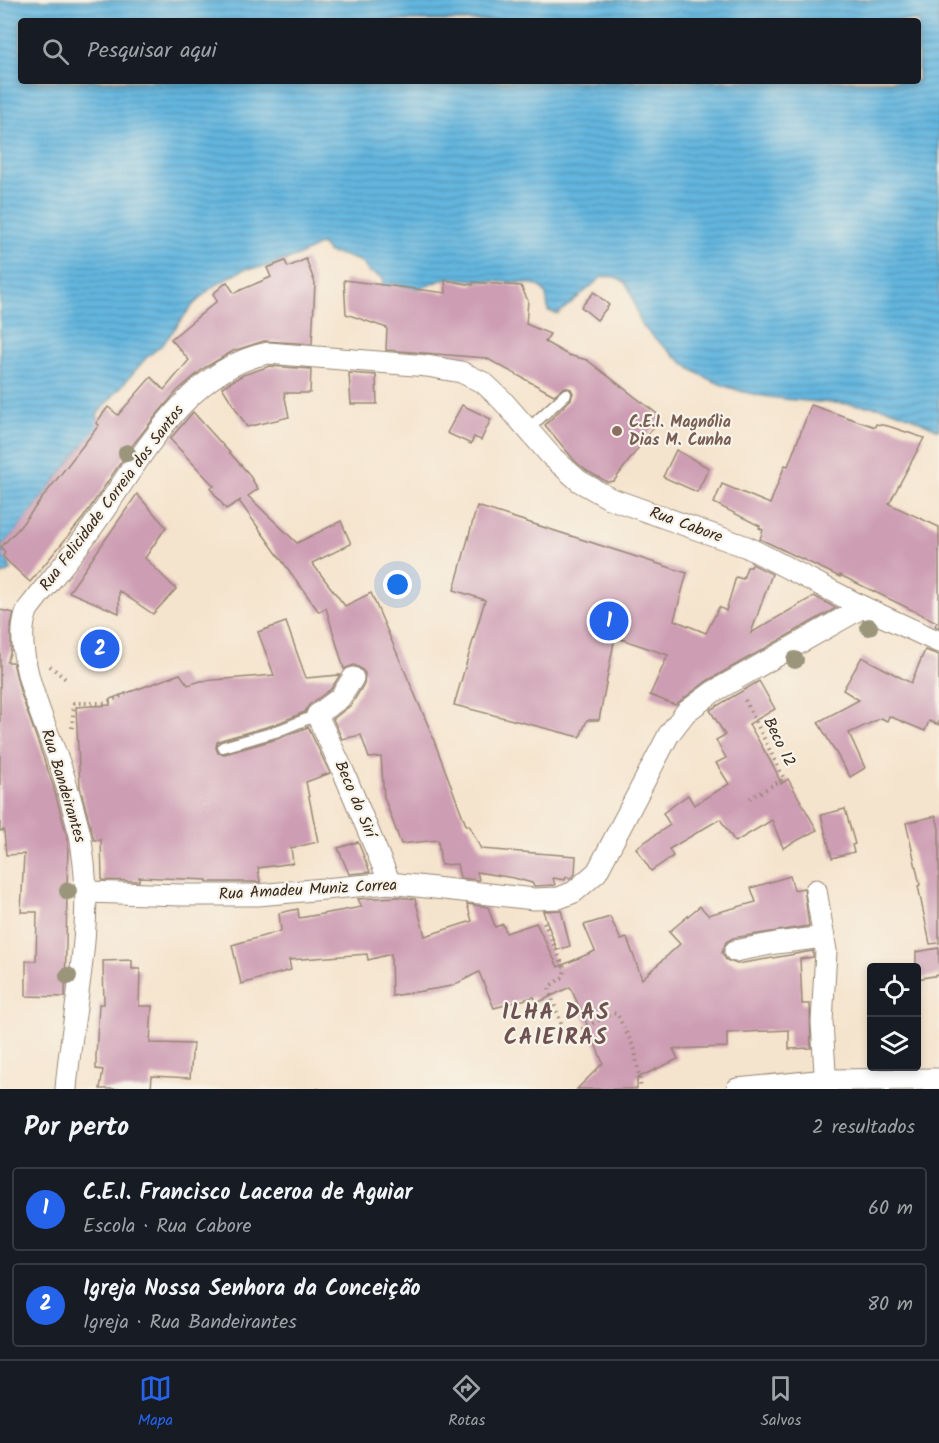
<!DOCTYPE html>
<html lang="pt">
<head>
<meta charset="utf-8">
<style>
  body { margin:0; font-family:Kalam,sans-serif; background:#20242c; color:#f1f3f6 }
  .controls { position:absolute; right:18px; bottom:18px; display:grid; overflow:hidden; border-radius:6px; box-shadow:0 3px 9px #0003 }
  .controls button { width:54px; height:54px; display:grid; place-items:center; padding:0; border:0; border-bottom:2px solid #363941; background:#171b24; color:#f1f3f6; font:30px sans-serif }
  .you { position:absolute; left:398px; top:585px; width:21px; height:21px; margin:-15px; border:4px solid #fff; border-radius:50%; background:#1a73e8; box-shadow:0 0 0 9px #1a73e833 }
  .badge { display:grid; place-items:center; width:39px; height:39px; border-radius:50%; background:#2563eb; color:#fff; font-size:20px; font-weight:700 }
  .pin { position:absolute; translate:-50% -50%; border:3px solid #fff; box-shadow:0 2px 6px #0006 }
  .list { margin:0; padding:0; list-style:none }
  h2 { display:flex; justify-content:space-between; align-items:center; height:78px; margin:0; padding:0 24px; font-size:26px }
  h2 small { font-size:20px; font-weight:400; color:#9ea1a6 }
  .list li { display:grid; grid-template-columns:39px 1fr auto; gap:18px; align-items:center; box-sizing:border-box; height:84px; margin:0 12px 12px; padding:0 12px; border:2px solid #363941; border-radius:6px }
  .list b { display:block; font-size:22px; white-space:nowrap }
  .list p { margin:0; font-size:20px; white-space:nowrap; color:#9ea1a6 }
  .list em { font-size:20px; font-style:normal; color:#9ea1a6 }
  .icon { flex:none; width:33px; height:33px; fill:none; stroke:currentColor; stroke-width:2; stroke-linecap:round; stroke-linejoin:round }
  .map { position:relative; flex:none; width:939px; height:1089px; overflow:hidden }
  .search { position:absolute; background:#171b24; box-shadow:0 3px 9px #0003; left:18px; right:18px; top:18px; height:66px; display:flex; align-items:center; gap:15px; box-sizing:border-box; padding:0 21px; border-radius:6px; color:#9ea1a6; font-size:22px }
  .sheet { height:270px; background:#171b24 }
  nav { display:flex; justify-content:space-around; align-items:center; box-sizing:border-box; height:84px; border-top:2px solid #363941; background:#171b24; font-size:16px; color:#9ea1a6 }
  nav a { display:grid; justify-items:center; gap:3px }
  nav .on { color:#2563eb }
  .map>svg:first-child { display:block }
  .water { fill:url(#water-rules); stroke:#4f707e; stroke-width:1.5; fill-rule:evenodd }
  .pier { fill:#f5e4cd }
  .building { fill:#cd9db3 }
  .lines { fill:none; stroke-linecap:round; stroke-linejoin:round }
  .service-casing { stroke:#988776; stroke-width:13 }
  .minor-casing { stroke:#988776; stroke-width:23 }
  .path { stroke:#988776; stroke-width:4; stroke-dasharray:1.5 4.5; stroke-linecap:butt }
  .service { stroke:#fff; stroke-width:10 }
  .minor { stroke:#fff; stroke-width:21 }
  .tree { fill:#9b957b }
  .education-dot { fill:#8d6e63; stroke:#f7f3e8; stroke-width:2 }
  .labels { text-anchor:middle; dominant-baseline:central; stroke-width:4.5; stroke-linejoin:round; paint-order:stroke }
  .education-label { font-size:16px; font-weight:bold; fill:#785e54; stroke:#f7f3e8; text-anchor:start }
  .street-label { font-size:16px; fill:#3b2a1e; stroke:#f7f3e8 }
  .district-label { font-size:22px; font-weight:bold; letter-spacing:1.5px; fill:#6e5252; stroke:#f7f3e8 }
</style>
</head>
<body>
<div class="map">
<svg width="939" height="1089" viewBox="0 0 939 1089">
  <defs>
    <pattern id="water-rules" width="6" height="5" patternUnits="userSpaceOnUse" patternTransform="scale(1.5)"><rect width="6" height="5" fill="#63b6df"/><path d="M0 2.5h6" fill="none" stroke="#5394b4"/></pattern>
  </defs>
  <rect width="100%" height="100%" fill="#f7f3e8"/>
  <filter id="ink" filterUnits="userSpaceOnUse"><feTurbulence type="fractalNoise" baseFrequency=".0167" numOctaves="2"/><feDisplacementMap in="SourceGraphic" scale="12" xChannelSelector="R" yChannelSelector="G"/><feConvolveMatrix kernelMatrix="1 2 1 2 8 2 1 2 1" color-interpolation-filters="sRGB"/></filter>
  <filter id="wash" filterUnits="userSpaceOnUse"><feTurbulence type="fractalNoise" baseFrequency=".008" numOctaves="4" result="noise"/><feDisplacementMap in="SourceGraphic" scale="24" xChannelSelector="R" yChannelSelector="G"/><feGaussianBlur stdDeviation="1.35" result="paint"/><feColorMatrix in="noise" values="0 0 0 0 0 0 0 0 0 0 0 0 0 0 0 0 0 1.4 0 .05"/><feComposite in="paint" operator="in"/></filter>
  <g filter="url(#wash)">
    <rect width="100%" height="100%" fill="#f5e4cd"/>
    <path class="water" d="M0 0H939V430C922 423 902 411 884 408 820 398 753 407 696 372 686 366 645 332 641 323 631 304 635 272 602 277L558 314 548 311C547 298 547 287 533 284L446 278 427 286 418 288 391 284 381 295 383 278 368 271 362 262 342 255 329 253 321 244 296 257 266 267 244 269 211 288 192 306 163 344 146 358 99 412 97 415 100 426 89 443 84 444 15 533 1 546 3 549 1 551 5 553 11 570 0 576ZM21 21H918V81H21Z"/>
    <polygon class="pier" points="0,871 12,901 19,946 13,1024 15,1026 7,1089 0,1089"/>
    <g id="blocks">
      <g class="building">
        <polygon points="306,259 315,283 312,344 264,341 233,351 204,368 177,391 154,418 132,446 83,518 30,582 3,557 5,552 1,547 19,528 99,425 96,423 108,407 118,415 151,377 164,390 189,360 171,339 217,301 213,294 227,282 234,293 271,277 267,268 285,261 288,267"/>
        <polygon points="344,280 446,293 445,280 473,285 473,282 521,286 528,301 526,324 550,334 545,342 568,355 587,360 661,417 614,481 607,482 587,471 575,461 545,425 571,399 573,393 571,389 564,387 554,395 486,358 386,350 387,328 346,314"/>
        <polygon points="594,292 609,305 597,320 581,307"/>
        <polygon points="270,366 311,369 310,393 284,393 289,417 247,427 222,387 243,375"/>
        <polygon points="349,373 376,375 377,404 351,404"/>
        <polygon points="462,405 491,419 481,440 474,437 471,444 447,433"/>
        <polygon points="811,405 875,427 876,424 888,426 924,438 889,504 939,527 939,628 935,626 937,622 840,575 840,577 760,539 763,530 759,528 760,526 714,503 722,484 770,504 785,465 788,466"/>
        <polygon points="193,412 248,473 258,489 248,496 297,543 341,521 351,544 312,563 345,606 371,593 428,725 466,825 469,825 481,849 576,856 575,874 571,878 566,877 565,880 553,878 555,885 534,886 532,883 514,878 477,872 479,880 460,878 457,864 441,865 438,840 401,844 384,797 381,757 369,758 361,735 342,739 333,719 351,705 364,684 365,673 360,668 354,665 344,669 326,608 319,612 239,501 241,500 226,509 210,488 214,486 170,439"/>
        <polygon points="676,450 709,468 697,492 663,477"/>
        <polygon points="137,494 166,527 145,558 176,589 153,614 119,591 119,613 69,592"/>
        <polygon points="477,506 687,573 674,620 706,633 719,607 726,611 736,577 743,579 747,567 751,567 752,564 772,574 751,633 814,596 836,608 707,681 675,705 650,695 668,655 615,637 599,720 587,720 580,737 454,705 485,600 454,590"/>
        <polygon points="0,610 14,613 11,625 11,650 7,662 13,662 20,691 53,785 68,840 65,997 26,996 26,961 36,961 37,912 21,912 24,854 6,855 4,830 0,831"/>
        <polygon points="286,622 306,678 340,675 331,689 309,705 305,712 273,725 221,740 217,742 216,748 218,753 225,754 277,739 308,727 330,773 306,782 318,842 291,848 293,863 258,868 260,882 207,882 207,880 139,877 139,881 102,880 101,840 94,840 80,787 76,707 110,705 110,699 180,674 188,685 201,681 274,675 258,632"/>
        <polygon points="925,650 939,655 939,725 929,721 925,731 889,716 887,721 881,718 849,733 865,768 850,777 818,722 859,700 843,690 862,657 911,683"/>
        <polygon points="759,681 775,709 749,724 776,771 781,784 788,779 817,830 783,848 772,820 735,842 720,819 669,849 673,856 651,871 636,848 670,825 663,813 688,795 694,805 729,784 716,763 726,758 716,740 725,735 710,710"/>
        <polygon points="845,809 855,844 852,845 854,852 832,858 821,815"/>
        <polygon points="936,816 939,828 939,943 930,944 918,886 920,885 906,823"/>
        <polygon points="358,842 370,872 349,874 338,848"/>
        <polygon points="790,876 794,890 804,888 809,926 733,938 726,942 722,953 726,960 737,964 813,951 813,957 800,959 802,1004 810,1004 811,1048 789,1049 789,1030 727,1033 727,1047 673,1049 678,1059 637,1078 637,1089 577,1089 603,1063 585,1019 570,987 537,1003 534,997 494,1008 479,972 452,986 392,996 391,954 368,960 367,954 289,960 291,970 241,984 232,945 281,931 279,913 298,909 299,918 362,907 358,899 397,897 415,899 425,936 472,921 467,904 488,907 495,927 503,924 506,933 536,923 558,967 595,951 584,925 610,917 621,940 627,938 642,979 680,944 669,932 700,906 708,915 756,902 751,888"/>
        <polygon points="561,910 570,946 557,950 543,911"/>
        <polygon points="939,948 939,975 916,979 916,952"/>
        <polygon points="132,960 132,969 140,969 139,1006 152,1006 150,1043 193,1044 190,1078 152,1076 151,1089 100,1089 103,1070 96,1069 96,1056 99,1004 104,1004 103,961"/>
      </g>
    </g>
  </g>
  <g filter="url(#ink)">
    <use href="#blocks" fill-opacity="0" stroke="#988776" stroke-width="1.5"/>
    <g class="lines">
      <g class="service-casing">
        <g id="service">
          <polyline points="528,429 566,394"/>
          <polyline points="223,747 275,732 317,715"/>
        </g>
      </g>
      <g class="minor-casing">
        <g id="minor">
          <polyline points="353,678 340,698 317,715 344,773 390,883"/>
          <polyline points="816,890 826,951 822,1022 826,1089"/>
          <polyline points="87,892 181,895 258,895 390,883 534,899 559,898 574,892 597,872 669,734 686,712 713,692 863,607"/>
          <polyline points="735,951 776,943 824,937"/>
          <path d="M66 1089C72 1014 92 938 84 863 82 852 82 841 79 831 73 809 68 787 60 765 46 725 9 650 28 609 48 583 69 559 88 533 136 469 182 370 268 353L427 366 461 372 484 383 502 400 551 456 579 481 609 498 747 547 863 607 939 642"/>
          <polyline points="737,1089 826,1080 939,1079"/>
        </g>
      </g>
      <g class="path">
        <polyline points="50,666 68,681"/>
        <polyline points="745,700 784,779 750,798"/>
        <polyline points="72,728 74,703 105,703 126,694"/>
        <polyline points="544,922 565,970 563,977 550,986 549,990 564,1032 570,1035 613,1013 617,1014 635,1050 641,1089"/>
        <polyline points="318,1089 318,1088"/>
      </g>
      <use href="#service" class="service"/>
      <use href="#minor" class="minor"/>
    </g>
    <g class="tree">
      <circle cx="127" cy="453" r="9"/>
      <circle cx="869" cy="627" r="9"/>
      <circle cx="795" cy="660" r="9"/>
      <circle cx="68" cy="891" r="9"/>
      <circle cx="68" cy="976" r="9"/>
    </g>
  </g>
  <circle class="education-dot" cx="617" cy="431" r="6"/>
  <g class="labels">
    <g class="education-label">
      <text x="629" y="422">C.E.I. Magnólia<tspan x="629" dy="18">Dias M. Cunha</tspan></text>
    </g>
    <g class="street-label">
      <text transform="translate(112 498) rotate(-53)">Rua Felicidade Correia dos Santos</text>
      <text transform="translate(686 525) rotate(20)">Rua Cabore</text>
      <text transform="translate(779 742) rotate(64)">Beco 12</text>
      <text transform="translate(63 786) rotate(73)">Rua Bandeirantes</text>
      <text transform="translate(355 799) rotate(67)">Beco do Sirí</text>
      <text transform="translate(308 890) rotate(-3)">Rua Amadeu Muniz Correa</text>
    </g>
    <g class="district-label">
      <text x="556" y="1013">ILHA DAS<tspan x="556" dy="25">CAIEIRAS</tspan></text>
    </g>
  </g>
</svg>
<div class="controls">
<button><svg class="icon" aria-label="locate" viewBox="0 0 24 24"><circle cx="12" cy="12" r="6"/><path d="M12 2v4M12 18v4M2 12h4M18 12h4"/></svg></button>
<button><svg class="icon" aria-label="layers" viewBox="0 0 24 24"><path d="M12 4l9 5-9 5-9-5zM3 14l9 5 9-5"/></svg></button>
</div>
<div class="you"></div>
<div class="pin badge" style="left:609px;top:621px">1</div>
<div class="pin badge" style="left:100px;top:649px">2</div>
<div class="search"><svg class="icon" aria-label="search" viewBox="0 0 24 24"><circle cx="10" cy="10" r="6"/><path d="M15 15l6 6"/></svg>Pesquisar aqui</div>
</div>
<section class="sheet">
<h2>Por perto<small>2 resultados</small></h2>
<ul class="list">
<li><span class="badge">1</span><div><b>C.E.I. Francisco Laceroa de Aguiar</b><p>Escola · Rua Cabore</p></div><em>60 m</em></li>
<li><span class="badge">2</span><div><b>Igreja Nossa Senhora da Conceição</b><p>Igreja · Rua Bandeirantes</p></div><em>80 m</em></li>
</ul>
</section>
<nav>
<a class="on"><svg class="icon" aria-label="map" viewBox="0 0 24 24"><path d="M3 6l6-2 6 2 6-2v14l-6 2-6-2-6 2zM9 4v14M15 6v14"/></svg>Mapa</a>
<a><svg class="icon" aria-label="directions" viewBox="0 0 24 24"><path d="M12 3l9 9-9 9-9-9zM9 14v-3h6M13 9l2 2-2 2"/></svg>Rotas</a>
<a><svg class="icon" aria-label="saved" viewBox="0 0 24 24"><path d="M7 4h10v16l-5-4-5 4z"/></svg>Salvos</a>
</nav>
</body>
</html>
